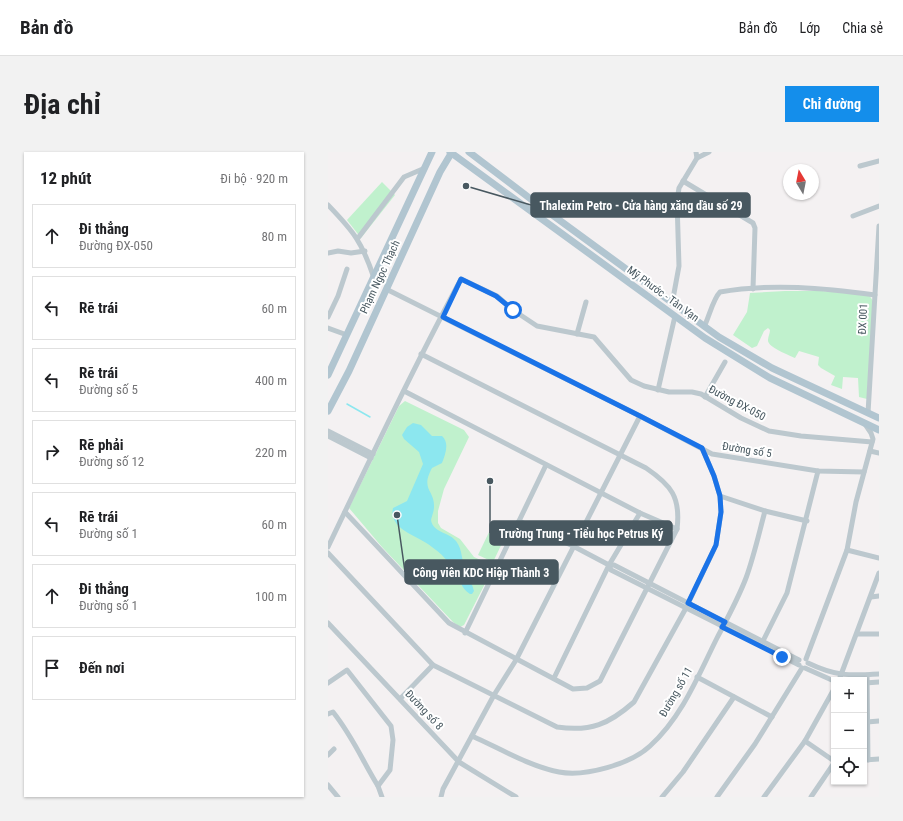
<!DOCTYPE html>
<html lang="vi">
<head>
<meta charset="utf-8">
<style>
  body { margin:0; font-family:"Roboto Condensed",sans-serif; background:#f2f2f2; color:#202124 }
  .controls { position:absolute; right:12px; bottom:12px; display:grid; overflow:hidden; border-radius:0px; box-shadow:0 1px 3px #0004 }
  .controls button { width:36px; height:36px; display:grid; place-items:center; padding:0; border:0; border-bottom:1px solid #e0e0e0; background:#fff; color:#202124; font:20px sans-serif }
  .compass { position:absolute; left:455px; top:12px; width:36px; height:36px; border-radius:50%; background:#fff; box-shadow:0 1px 3px #0004; rotate:350deg }
  .stop { position:absolute; width:12px; height:12px; margin:-9px; border:3px solid #1a73e8; border-radius:50%; background:#fff }
  .stop.end { background:#1a73e8; border-color:#fff; box-shadow:0 1px 4px #0008 }
  .list { margin:0; padding:0; list-style:none }
  h2 { display:flex; justify-content:space-between; align-items:center; height:52px; margin:0; padding:0 16px; font-size:17px }
  h2 small { font-size:13px; font-weight:400; color:#757577 }
  .list li { display:grid; grid-template-columns:26px 1fr auto; gap:12px; align-items:center; box-sizing:border-box; height:64px; margin:0 8px 8px; padding:0 8px; border:1px solid #e0e0e0; border-radius:0px }
  .list b { display:block; font-size:15px; white-space:nowrap }
  .list p { margin:0; font-size:13px; white-space:nowrap; color:#757577 }
  .list em { font-size:13px; font-style:normal; color:#757577 }
  .icon { flex:none; width:22px; height:22px; fill:none; stroke:currentColor; stroke-width:2; stroke-linecap:round; stroke-linejoin:round }
  .map { position:relative; flex:none; width:551px; height:645px; overflow:hidden; border-radius:0px }
  header { display:flex; align-items:center; gap:24px; box-sizing:border-box; height:56px; padding:0 20px; background:#fff; border-bottom:1px solid #e0e0e0 }
  header strong { font-size:19px }
  nav { display:flex; gap:22px; margin-inline-start:auto; font-size:14px }
  .intro { display:flex; align-items:center; justify-content:space-between; box-sizing:border-box; height:96px; padding:0 24px }
  h1 { margin:0; font-size:28px }
  .button { padding:10px 18px; border-radius:0px; background:#148eeb; color:#fff; font-size:14px; font-weight:700 }
  main { display:flex; gap:24px; padding:0 24px }
  aside { flex:1; background:#fff; border-radius:0px; box-shadow:0 1px 3px #0004 }
  .map>svg:first-child { display:block }
  .green { fill:#c0f1cd }
  .water { fill:#8ce7ef }
  .lines { fill:none; stroke-linecap:round; stroke-linejoin:round }
  .stream { stroke:#8ce7ef; stroke-width:1.5 }
  .minor { stroke:#bcc8ce; stroke-width:5 }
  .major { stroke:#b1c5d0; stroke-width:7 }
  .route { stroke:#1a73e8; stroke-width:5 }
  .labels { text-anchor:middle; dominant-baseline:central; stroke-width:4; stroke-linejoin:round; paint-order:stroke }
  .street-label { font-size:11px; fill:#485860; stroke:#fff }
  .leader { fill:none; stroke:#485860; stroke-width:1.5 }
  .callout-dot { fill:#485860; stroke:#fff; stroke-width:1.5 }
  .callout { fill:#485860; stroke:#485860; stroke-width:1.5 }
  .callout-label { font-size:12px; text-anchor:middle; font-weight:bold; fill:#fff }
</style>
</head>
<body>
<header>
<strong>Bản đồ</strong>
<nav><a>Bản đồ</a><a>Lớp</a><a>Chia sẻ</a></nav>
</header>
<div class="intro"><h1>Địa chỉ</h1><a class="button">Chỉ đường</a></div>
<main>
<aside>
<h2>12 phút<small>Đi bộ · 920 m</small></h2>
<ul class="list">
<li><svg class="icon" aria-label="ahead" viewBox="0 0 24 24"><path d="M12 20V5M6 11l6-6 6 6"/></svg><div><b>Đi thẳng</b><p>Đường ĐX-050</p></div><em>80 m</em></li>
<li><svg class="icon" aria-label="left" viewBox="0 0 24 24"><path d="M17 20v-9H6M10 6l-5 5 5 5"/></svg><div><b>Rẽ trái</b></div><em>60 m</em></li>
<li><svg class="icon" aria-label="left" viewBox="0 0 24 24"><path d="M17 20v-9H6M10 6l-5 5 5 5"/></svg><div><b>Rẽ trái</b><p>Đường số 5</p></div><em>400 m</em></li>
<li><svg class="icon" aria-label="right" viewBox="0 0 24 24"><path d="M7 20v-9h11M14 6l5 5-5 5"/></svg><div><b>Rẽ phải</b><p>Đường số 12</p></div><em>220 m</em></li>
<li><svg class="icon" aria-label="left" viewBox="0 0 24 24"><path d="M17 20v-9H6M10 6l-5 5 5 5"/></svg><div><b>Rẽ trái</b><p>Đường số 1</p></div><em>60 m</em></li>
<li><svg class="icon" aria-label="ahead" viewBox="0 0 24 24"><path d="M12 20V5M6 11l6-6 6 6"/></svg><div><b>Đi thẳng</b><p>Đường số 1</p></div><em>100 m</em></li>
<li><svg class="icon" aria-label="arrive" viewBox="0 0 24 24"><path d="M6 21V4h12l-3 4 3 4H6"/></svg><div><b>Đến nơi</b></div></li>
</ul>
</aside>
<div class="map">
<svg width="551" height="645" viewBox="0 0 551 645">
  <rect width="100%" height="100%" fill="#f4f1f2"/>
  <g class="green">
    <polygon points="54,30 67,43 33,86 19,68"/>
    <path d="M457 139H494L541 143 545 149 539 247 531 245 530 226 515 225 514 237 503 233 507 224 493 216 490 213 491 205 471 199 467 206C461 203 439 195 440 188 440 185 442 181 442 178L440 176 436 179 429 194 424 196 405 183 419 160 422 141Z"/>
    <polygon points="77,249 136,278 141,285 116,337 110,359 110,371 113,376 132,387 146,405 166,414 136,473 132,475 125,470 54,395 21,356 71,254"/>
    <polygon points="164,374 179,381 165,410 150,403"/>
  </g>
  <path class="water" d="M85 271 93 273 104 284H114C122 291 117 303 114 311L104 316C92 338 107 338 106 355 106 359 104 364 103 368 105 381 121 380 128 389 135 398 133 409 138 419 141 426 144 431 146 439L144 442H142C132 436 133 427 127 419 121 410 113 401 104 395 91 384 60 378 65 356L79 349 95 312 91 300 76 287 74 283 79 275Z"/>
  <g class="lines">
    <polyline class="stream" points="19,252 42,265"/>
    <g class="minor">
      <polyline points="369,6 381,0"/>
      <polyline points="532,14 551,9"/>
      <polyline points="355,29 425,71 427,76 425,137"/>
      <path d="M0 53C26 80 34 90 46 126"/>
      <polyline points="525,64 551,54"/>
      <polyline points="30,86 76,25 97,16"/>
      <polyline points="0,101 10,99 23,101 37,99"/>
      <polyline points="58,137 312,264 384,302 490,319 536,320"/>
      <polyline points="344,152 351,114 349,49 351,36 369,6 368,0"/>
      <polyline points="0,165 10,144 19,117"/>
      <path d="M376 175C381 165 385 147 392 140 444 131 496 136 547 143"/>
      <polyline points="0,176 19,183"/>
      <polyline points="249,182 258,150"/>
      <polyline points="330,238 347,164"/>
      <polyline points="76,239 312,361 349,377"/>
      <polyline points="377,245 397,210"/>
      <polyline points="540,261 551,74"/>
      <polyline points="0,279 45,302"/>
      <polyline points="0,284 43,306"/>
      <polyline points="542,299 551,301"/>
      <polyline points="392,344 437,359 479,369"/>
      <path d="M17 360 121 471 245 537 259 536 272 529 349 377C353 345 343 333 318 316L93 202"/>
      <polyline points="191,369 245,394 281,413 286,413 471,508"/>
      <path d="M0 395C43 305 86 215 133 127L169 144 185 158 209 174 266 185 303 228 316 234 341 240H364L373 242 413 266 441 279 473 284 544 290"/>
      <polyline points="519,398 551,406"/>
      <path d="M0 401 105 513 229 575C263 580 281 572 306 550L358 456 388 393 393 360 392 344 386 324 374 296"/>
      <polyline points="281,413 283,418 471,513"/>
      <polyline points="543,445 551,444"/>
      <polyline points="0,471 131,610 188,645"/>
      <polyline points="137,481 218,313"/>
      <polyline points="529,482 551,482"/>
      <polyline points="435,489 459,441 490,319"/>
      <polyline points="478,507 519,398 528,350 545,287 543,281 537,272"/>
      <path d="M480 511C507 524 521 524 551 522"/>
      <polyline points="477,516 506,529"/>
      <polyline points="539,523 540,608"/>
      <polyline points="369,525 444,565"/>
      <polyline points="226,526 281,413 312,361"/>
      <polyline points="511,528 551,421"/>
      <polyline points="0,531 19,518 63,574 65,588 62,618 50,634 54,645"/>
      <polyline points="537,531 551,530"/>
      <polyline points="72,547 105,513"/>
      <path d="M0 562 5 560C25 585 34 608 50 634"/>
      <polyline points="539,570 551,569"/>
      <path d="M144 584C171 596 201 614 231 620 257 625 303 612 322 594 354 565 370 524 389 486 399 467 410 447 418 426 426 404 431 381 437 359"/>
      <polyline points="477,589 506,609"/>
      <polyline points="0,603 6,597"/>
      <polyline points="536,608 551,607"/>
      <polyline points="0,633 10,645"/>
      <polyline points="113,645 115,637 166,543 188,508 312,264"/>
      <polyline points="334,645 355,620 406,545"/>
      <polyline points="389,645 427,592 474,516"/>
      <polyline points="436,645 477,589 506,537"/>
      <polyline points="483,645 506,611"/>
    </g>
    <g class="major">
      <polyline points="122,0 377,186 442,226 551,278"/>
      <polyline points="141,0 208,51 391,185 444,216 551,266"/>
      <polyline points="0,223 104,0"/>
      <polyline points="0,259 21,219 112,20 124,0"/>
    </g>
  </g>
  <g class="lines">
    <polyline class="route" points="185,158 168,144 133,127 115,165 312,264 374,296 386,324 392,344 393,360 388,393 360,451 397,470 394,475 454,505"/>
  </g>
  <g class="labels">
    <g class="street-label">
      <text transform="translate(52 125) rotate(-65)">Phạm Ngọc Thạch</text>
      <text transform="translate(335 142) rotate(36)">Mỹ Phước - Tân Vạn</text>
      <text transform="translate(535 167) rotate(-87)">ĐX 001</text>
      <text transform="translate(409 251) rotate(28)">Đường ĐX-050</text>
      <text transform="translate(419 298) rotate(9)">Đường số 5</text>
      <text transform="translate(348 540) rotate(-60)">Đường số 11</text>
      <text transform="translate(96 558) rotate(47)">Đường số 8</text>
    </g>
  </g>
  <path class="leader" d="M138 34L203 53M162 329L162 381M69 363L77 420"/>
  <g class="callout-dot">
    <circle cx="138" cy="34" r="4"/>
    <circle cx="162" cy="329" r="4"/>
    <circle cx="69" cy="363" r="4"/>
  </g>
  <g class="callout">
    <rect x="203" y="41" width="219" height="24" rx="4"/>
    <rect x="162" y="369" width="182" height="24" rx="4"/>
    <rect x="77" y="408" width="153" height="24" rx="4"/>
  </g>
  <g class="callout-label">
    <text x="313" y="58">Thalexim Petro - Cửa hàng xăng dầu số 29</text>
    <text x="253" y="386">Trường Trung - Tiểu học Petrus Ký</text>
    <text x="153" y="425">Công viên KDC Hiệp Thành 3</text>
  </g>
</svg>
<div class="controls">
<button>+</button>
<button>−</button>
<button><svg class="icon" aria-label="locate" viewBox="0 0 24 24"><circle cx="12" cy="12" r="6"/><path d="M12 2v4M12 18v4M2 12h4M18 12h4"/></svg></button>
</div>
<svg class="compass" viewBox="-18 -18 36 36"><path d="M0-13l5 13h-10z" fill="#e53935"/><path d="M0 13l5-13h-10z" fill="#757577"/></svg>
<div class="stop" style="left:185px;top:158px"></div>
<div class="stop end" style="left:454px;top:505px"></div>
</div>
</main>
</body>
</html>
